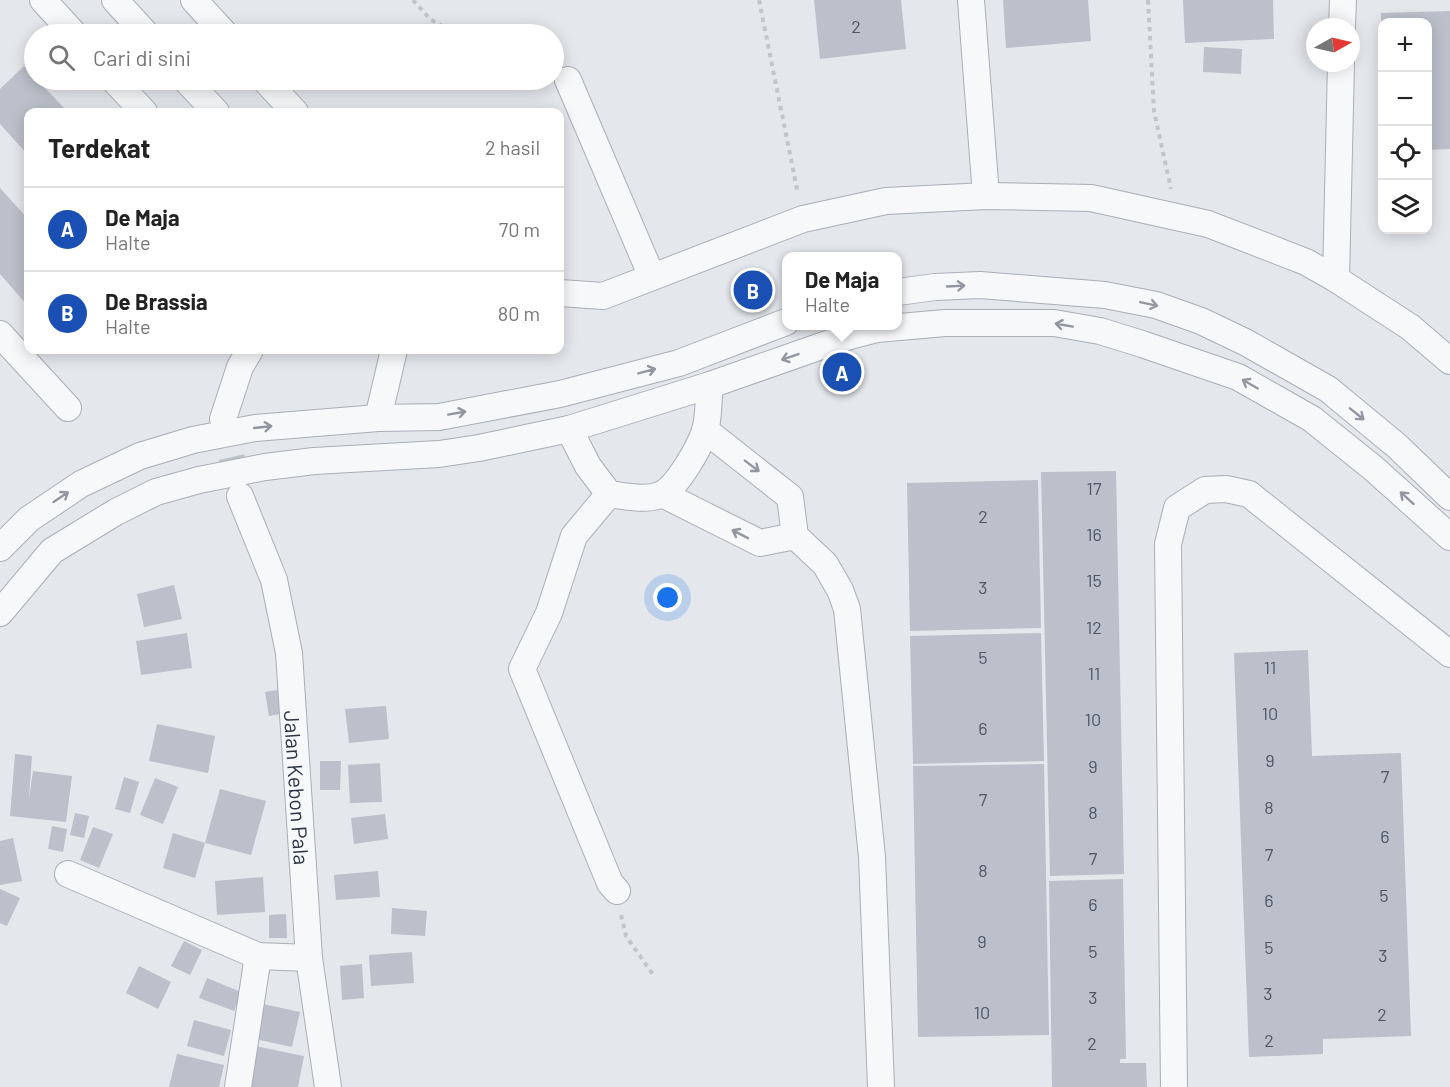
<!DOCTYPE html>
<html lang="id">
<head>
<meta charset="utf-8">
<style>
  body { margin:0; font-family:Barlow,sans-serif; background:#f2f2f2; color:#222 }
  .controls { position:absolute; right:18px; top:18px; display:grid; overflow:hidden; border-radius:12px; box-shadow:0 3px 15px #0003 }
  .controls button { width:54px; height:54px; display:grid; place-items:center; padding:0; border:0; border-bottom:2px solid #e0e0e0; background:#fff; color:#222; font:30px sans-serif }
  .compass { position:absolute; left:1306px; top:18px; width:54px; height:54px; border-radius:50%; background:#fff; box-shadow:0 3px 15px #0003; rotate:82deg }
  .you { position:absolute; left:668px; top:598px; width:21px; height:21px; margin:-15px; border:4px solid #fff; border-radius:50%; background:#1a73e8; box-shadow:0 0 0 9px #1a73e833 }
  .badge { display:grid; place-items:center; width:39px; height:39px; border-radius:50%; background:#0b8043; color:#fff; font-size:20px; font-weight:700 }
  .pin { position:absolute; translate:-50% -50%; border:3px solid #fff; box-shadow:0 2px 6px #0006 }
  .popup { position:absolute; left:782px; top:252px; width:120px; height:78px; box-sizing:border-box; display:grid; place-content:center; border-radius:12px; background:#fff; filter:drop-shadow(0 2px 4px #0005); font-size:20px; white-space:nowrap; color:#767676 }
  .popup b { font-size:22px; color:#222 }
  .popup::after { content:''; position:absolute; left:50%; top:100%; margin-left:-12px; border:12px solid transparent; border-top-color:#fff }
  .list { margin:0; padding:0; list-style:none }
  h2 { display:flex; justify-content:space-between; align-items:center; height:78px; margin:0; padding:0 24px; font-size:26px }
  h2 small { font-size:20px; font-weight:400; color:#767676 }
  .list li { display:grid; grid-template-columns:39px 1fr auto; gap:18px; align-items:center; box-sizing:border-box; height:84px; padding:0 24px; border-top:2px solid #e0e0e0 }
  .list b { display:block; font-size:22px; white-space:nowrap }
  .list p { margin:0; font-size:20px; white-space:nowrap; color:#767676 }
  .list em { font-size:20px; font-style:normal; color:#767676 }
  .icon { flex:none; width:33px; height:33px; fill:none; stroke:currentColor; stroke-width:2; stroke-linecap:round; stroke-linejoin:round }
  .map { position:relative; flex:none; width:1450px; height:1087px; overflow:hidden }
  .search { position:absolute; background:#fff; box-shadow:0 3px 15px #0003; left:24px; top:24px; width:540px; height:66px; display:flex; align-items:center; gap:15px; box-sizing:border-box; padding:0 21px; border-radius:33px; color:#767676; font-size:22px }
  .panel { position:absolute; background:#fff; box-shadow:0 3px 15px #0003; left:24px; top:108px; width:540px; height:246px; border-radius:12px }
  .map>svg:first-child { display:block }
  .building { fill:#bbc0ca }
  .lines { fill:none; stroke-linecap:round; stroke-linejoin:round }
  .minor-tunnel { stroke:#bfc3cb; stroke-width:26; stroke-dasharray:26 13; stroke-linecap:butt }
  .minor-casing { stroke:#a9aeb7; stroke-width:28 }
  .path { stroke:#c2c5cb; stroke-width:4; stroke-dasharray:4.5 4.5; stroke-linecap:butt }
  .minor { stroke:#f7f8fa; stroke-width:26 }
  .oneway { stroke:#9196a0 }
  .labels { text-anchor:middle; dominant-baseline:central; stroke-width:5; stroke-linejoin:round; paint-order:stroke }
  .number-label { font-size:18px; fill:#4f5766 }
  .street-label { font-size:21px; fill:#2b3445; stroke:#f4f6f9 }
</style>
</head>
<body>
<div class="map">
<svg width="1450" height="1087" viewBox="0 0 1450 1087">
  <rect width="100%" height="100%" fill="#e4e7ec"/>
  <g class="building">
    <polygon points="814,0 901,0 906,49 820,59"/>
    <polygon points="1003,0 1088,0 1091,41 1006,48"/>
    <polygon points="1183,0 1273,0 1274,39 1185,43"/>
    <polygon points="1450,11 1450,149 1428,150 1428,22 1381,22 1381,13"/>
    <polygon points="1204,47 1242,49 1241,74 1203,72"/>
    <polygon points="24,66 34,77 34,80 37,80 68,112 28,112 28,155 0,124 0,89"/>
    <polygon points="0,188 28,219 28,306 0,274"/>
    <polygon points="1116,471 1124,874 1050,876 1041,472"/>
    <polygon points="1038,480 1041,628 910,631 907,483"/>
    <polygon points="174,585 182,619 144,627 137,594"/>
    <polygon points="187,633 192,668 141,675 136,641"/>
    <polygon points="1041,633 1044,761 913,764 910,636"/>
    <polygon points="1308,650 1312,756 1401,753 1411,1036 1323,1039 1323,1054 1249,1057 1234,653"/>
    <polygon points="282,689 287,713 269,716 265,692"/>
    <polygon points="386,706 389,739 349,743 345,709"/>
    <polygon points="157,724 215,736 208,773 149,761"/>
    <polygon points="15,754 32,756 29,799 33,771 72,776 66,822 10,816"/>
    <polygon points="320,761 341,761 340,790 320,790"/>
    <polygon points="380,763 382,802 350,803 348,765"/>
    <polygon points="1044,764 1049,1035 918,1037 913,766"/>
    <polygon points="124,777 139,782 130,813 115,809"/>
    <polygon points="155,778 178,787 163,824 140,815"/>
    <polygon points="220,789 266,801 251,855 205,843"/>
    <polygon points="75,813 89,816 84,838 70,835"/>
    <polygon points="385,814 388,839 354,844 351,818"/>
    <polygon points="52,826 67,829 63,852 48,849"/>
    <polygon points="93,827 113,834 99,868 80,860"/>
    <polygon points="173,833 205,843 195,878 163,868"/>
    <polygon points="13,838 22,881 0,885 0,841"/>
    <polygon points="378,871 380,897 336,900 334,875"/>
    <polygon points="263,877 265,912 217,915 215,881"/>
    <polygon points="1123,879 1126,1059 1120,1059 1120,1063 1146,1063 1147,1087 1052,1087 1049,881"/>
    <polygon points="0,889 20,898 7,926 0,923"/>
    <polygon points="392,908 427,911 425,936 391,934"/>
    <polygon points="286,914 287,938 269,938 269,915"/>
    <polygon points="184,941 202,950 190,975 171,966"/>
    <polygon points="412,952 414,983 371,986 369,955"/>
    <polygon points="362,964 364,998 342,1000 340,966"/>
    <polygon points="139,966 171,982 158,1009 126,993"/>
    <polygon points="207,978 241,992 234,1011 199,998"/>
    <polygon points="263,1004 300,1012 292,1047 255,1039"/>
    <polygon points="194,1020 231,1030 224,1056 187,1046"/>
    <polygon points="255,1046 304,1056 298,1087 248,1087"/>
    <polygon points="177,1054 224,1065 219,1087 169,1087"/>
  </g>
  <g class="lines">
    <polyline class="minor-tunnel" points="223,419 240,495"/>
    <g class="minor-casing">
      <g id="minor">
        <polyline points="43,0 74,34"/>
        <polyline points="115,0 146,34"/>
        <polyline points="194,0 225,34"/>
        <polyline points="971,0 986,196"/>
        <polyline points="1342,27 1343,0"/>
        <polyline points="114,80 144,112"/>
        <polyline points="186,80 216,112"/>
        <polyline points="265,80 295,112"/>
        <polyline points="568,80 652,277"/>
        <polyline points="1336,279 1341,63"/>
        <polyline points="898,292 935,287 980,285 1105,295 1156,305 1201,321 1245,342 1328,389 1397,446 1450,497"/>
        <polyline points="560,293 603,296 803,219 886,201 986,196 1091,198 1208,224 1306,262 1336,279 1410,327 1450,361"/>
        <polyline points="0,334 68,408"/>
        <polyline points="378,418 394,350"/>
        <polyline points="223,419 240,367 250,350"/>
        <path d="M569 429 588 466 609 494C625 496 644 501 660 495 677 488 699 448 705 431 709 418 708 400 710 385"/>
        <polyline points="705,430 790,497 795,536 825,564 840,590 847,609 872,857 881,1087"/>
        <polyline points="609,494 574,536 549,613 522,669 610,883 617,891"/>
        <polyline points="662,494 760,543 795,536"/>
        <path id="s1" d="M240 496 274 580 289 653 309 958 328 1087"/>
        <polyline points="0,548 29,519 81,484 140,456 193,440 255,428 378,418 439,417 560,394 679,363 786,322"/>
        <polyline points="0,613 52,551 116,512 156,492 199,480 265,467 314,461 439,454 479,448 569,429 710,385 850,336 877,329 945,323 1054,323 1100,331 1142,344 1238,377 1312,419 1373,468 1450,537"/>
        <polyline points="68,874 258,956 309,958"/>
        <polyline points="238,1087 258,956"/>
        <polyline points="1174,1087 1168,544 1177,508 1205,490 1226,489 1249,494 1450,654"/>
      </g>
    </g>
    <g class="path">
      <polyline points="413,0 430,19 456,34"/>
      <polyline points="759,0 798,194"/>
      <polyline points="1148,0 1154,111 1171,189"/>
      <polyline points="621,915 626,936 654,976"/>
    </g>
    <use href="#minor" class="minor"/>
  </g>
  <defs><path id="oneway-shaft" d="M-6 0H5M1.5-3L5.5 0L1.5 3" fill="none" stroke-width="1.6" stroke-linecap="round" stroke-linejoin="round" transform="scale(1.5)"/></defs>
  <g class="oneway">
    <use href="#oneway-shaft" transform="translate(956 286) rotate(-3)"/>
    <use href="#oneway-shaft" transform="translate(1149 304) rotate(12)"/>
    <use href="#oneway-shaft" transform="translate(1064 325) rotate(-170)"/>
    <use href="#oneway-shaft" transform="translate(790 357) rotate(161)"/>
    <use href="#oneway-shaft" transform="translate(647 371) rotate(-15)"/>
    <use href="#oneway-shaft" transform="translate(1250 384) rotate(-150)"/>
    <use href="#oneway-shaft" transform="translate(457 413) rotate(-10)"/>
    <use href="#oneway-shaft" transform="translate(1357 414) rotate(39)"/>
    <use href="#oneway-shaft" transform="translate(263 427) rotate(-6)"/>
    <use href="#oneway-shaft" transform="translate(752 466) rotate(37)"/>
    <use href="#oneway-shaft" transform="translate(61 497) rotate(-34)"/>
    <use href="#oneway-shaft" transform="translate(1407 498) rotate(-138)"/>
    <use href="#oneway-shaft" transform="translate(740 534) rotate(-153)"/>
  </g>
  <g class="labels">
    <g class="number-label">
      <text x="856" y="26">2</text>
      <text x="1094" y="488">17</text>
      <text x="983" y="516">2</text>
      <text x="1094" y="534">16</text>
      <text x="1094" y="580">15</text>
      <text x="983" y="587">3</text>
      <text x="1094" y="627">12</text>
      <text x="983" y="657">5</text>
      <text x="1270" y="667">11</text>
      <text x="1094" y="673">11</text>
      <text x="1270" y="713">10</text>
      <text x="1093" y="719">10</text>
      <text x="983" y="728">6</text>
      <text x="1270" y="760">9</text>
      <text x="1093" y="766">9</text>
      <text x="1385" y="776">7</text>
      <text x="983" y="799">7</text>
      <text x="1269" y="807">8</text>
      <text x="1093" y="812">8</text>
      <text x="1385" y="836">6</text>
      <text x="1269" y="854">7</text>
      <text x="1093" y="858">7</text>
      <text x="983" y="870">8</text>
      <text x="1384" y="895">5</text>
      <text x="1269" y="900">6</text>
      <text x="1093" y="904">6</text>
      <text x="982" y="941">9</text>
      <text x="1269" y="947">5</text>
      <text x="1093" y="951">5</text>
      <text x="1383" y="955">3</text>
      <text x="1268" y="993">3</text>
      <text x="1093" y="997">3</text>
      <text x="982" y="1012">10</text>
      <text x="1382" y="1014">2</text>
      <text x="1269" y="1040">2</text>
      <text x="1092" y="1043">2</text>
    </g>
    <g class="street-label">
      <text stroke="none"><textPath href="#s1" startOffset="300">Jalan Kebon Pala</textPath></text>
    </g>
  </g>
</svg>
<div class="controls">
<button>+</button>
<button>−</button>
<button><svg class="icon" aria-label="locate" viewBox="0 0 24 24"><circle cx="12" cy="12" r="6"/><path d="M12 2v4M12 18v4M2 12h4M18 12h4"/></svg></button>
<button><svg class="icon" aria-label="layers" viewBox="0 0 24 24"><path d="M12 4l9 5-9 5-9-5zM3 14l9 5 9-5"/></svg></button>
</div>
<svg class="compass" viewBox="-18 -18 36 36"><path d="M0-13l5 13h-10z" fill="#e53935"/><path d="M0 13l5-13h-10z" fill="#767676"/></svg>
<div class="you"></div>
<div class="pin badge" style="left:842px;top:372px;background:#1a4fb4">A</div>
<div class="popup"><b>De Maja</b>Halte</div>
<div class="pin badge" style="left:753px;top:290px;background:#1a4fb4">B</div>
<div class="search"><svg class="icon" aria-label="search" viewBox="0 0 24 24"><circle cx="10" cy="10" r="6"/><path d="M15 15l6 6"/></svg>Cari di sini</div>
<section class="panel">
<h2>Terdekat<small>2 hasil</small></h2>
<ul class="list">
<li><span class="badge" style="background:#1a4fb4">A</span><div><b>De Maja</b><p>Halte</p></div><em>70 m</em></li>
<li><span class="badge" style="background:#1a4fb4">B</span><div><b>De Brassia</b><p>Halte</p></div><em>80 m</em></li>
</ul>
</section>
</div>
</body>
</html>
